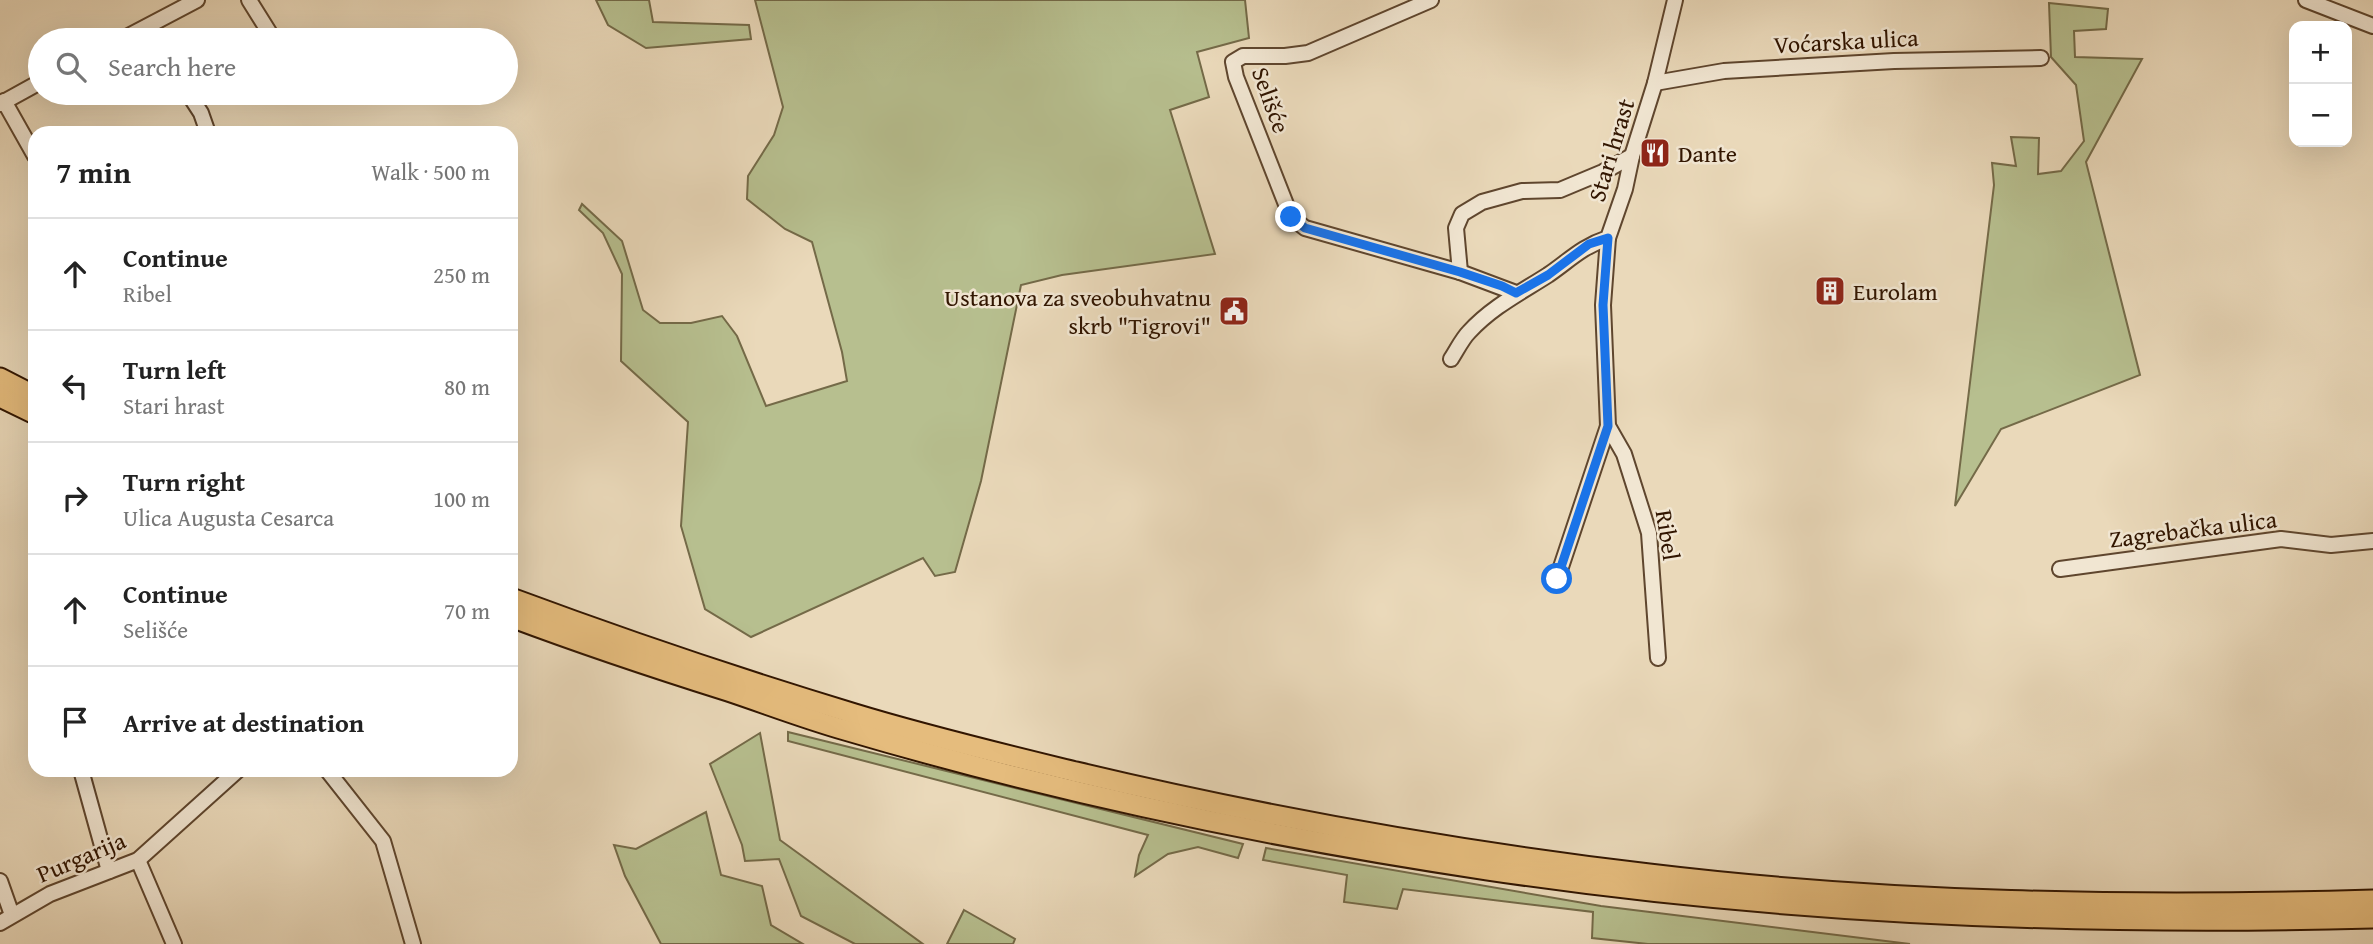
<!DOCTYPE html>
<html lang="en">
<head>
<meta charset="utf-8">
<style>
  body { margin:0; font-family:"Gentium Book Plus",serif; background:#f2f2f2; color:#222 }
  .controls { position:absolute; right:21px; top:21px; display:grid; overflow:hidden; border-radius:14px; box-shadow:0 7px 28px #0002 }
  .controls button { width:63px; height:63px; display:grid; place-items:center; padding:0; border:0; border-bottom:2px solid #e0e0e0; background:#fff; color:#222; font:35px sans-serif }
  .stop { position:absolute; width:21px; height:21px; margin:-16px; border:5px solid #1a73e8; border-radius:50%; background:#fff }
  .stop.end { background:#1a73e8; border-color:#fff; box-shadow:0 2px 7px #0008 }
  .list { margin:0; padding:0; list-style:none }
  h2 { display:flex; justify-content:space-between; align-items:center; height:91px; margin:0; padding:0 28px; font-size:30px }
  h2 small { font-size:23px; font-weight:400; color:#767676 }
  .list li { display:grid; grid-template-columns:46px 1fr auto; gap:21px; align-items:center; box-sizing:border-box; height:112px; padding:0 28px; border-top:2px solid #e0e0e0 }
  .list b { display:block; font-size:26px; white-space:nowrap }
  .list p { margin:0; font-size:23px; white-space:nowrap; color:#767676 }
  .list em { font-size:23px; font-style:normal; color:#767676 }
  .icon { flex:none; width:38px; height:38px; fill:none; stroke:currentColor; stroke-width:2; stroke-linecap:round; stroke-linejoin:round }
  .map { position:relative; flex:none; width:2373px; height:944px; overflow:hidden }
  .search { position:absolute; background:#fff; box-shadow:0 7px 28px #0002; left:28px; top:28px; width:490px; height:77px; display:flex; align-items:center; gap:18px; box-sizing:border-box; padding:0 24px; border-radius:38px; color:#767676; font-size:26px }
  .panel { position:absolute; background:#fff; box-shadow:0 7px 28px #0002; left:28px; top:126px; width:490px; height:651px; border-radius:21px }
  .map>svg:first-child { display:block }
  .green { fill:#b7bf8f; stroke:#746a48; stroke-width:2 }
  .lines { fill:none; stroke-linecap:round; stroke-linejoin:round }
  .minor-casing { stroke:#5f462e; stroke-width:18 }
  .highway-casing { stroke:#311500; stroke-width:23 }
  .minor { stroke:#f1e6d2; stroke-width:14 }
  .highway { stroke:#e5bc7d; stroke-width:19 }
  .route { stroke:#1a73e8; stroke-width:9 }
  .labels { text-anchor:middle; dominant-baseline:central; stroke-width:5; stroke-linejoin:round; paint-order:stroke }
  .street-label { font-size:24px; fill:#311500; stroke:#f1e6d2 }
  .poi-label { font-size:24px; fill:#311500; stroke:#f1e6d2; text-anchor:start }
</style>
</head>
<body>
<div class="map">
<svg width="2373" height="944" viewBox="0 0 2373 944">
  <rect width="100%" height="100%" fill="#ead9ba"/>
  <filter id="stains"><feTurbulence type="fractalNoise" baseFrequency=".00286" numOctaves="4"/><feColorMatrix values="0 0 0 0 .2 0 0 0 0 .09 0 0 0 0 .02 0 0 0 .5 -.17"/></filter>
  <radialGradient id="worn" r=".72"><stop offset=".6" stop-color="#630" stop-opacity="0"/><stop offset="1" stop-color="#630" stop-opacity=".3"/></radialGradient>
  <g class="green">
    <polygon points="596,0 649,0 653,22 749,25 751,39 646,48 608,25"/>
    <polygon points="755,0 1245,0 1249,38 1197,52 1209,97 1170,110 1215,254 1062,275 1021,285 981,481 955,572 935,576 923,558 751,637 705,609 681,526 688,422 621,361 622,274 603,233 579,210 582,204 622,241 643,310 660,323 691,323 722,316 737,336 766,406 847,381 842,352 812,242 785,229 747,199 748,176 774,135 783,107"/>
    <polygon points="2049,3 2108,9 2106,29 2074,31 2075,57 2142,59 2086,162 2140,375 2001,429 1955,506 1994,185 1992,163 2016,166 2011,137 2039,138 2038,174 2061,171 2084,141 2076,85 2051,57"/>
    <polygon points="788,732 1243,844 1238,858 1198,847 1168,854 1135,876 1139,855 1148,835 788,741"/>
    <polygon points="760,733 780,840 923,944 855,944 801,916 779,859 745,861 742,845 710,764"/>
    <polygon points="706,812 721,875 762,886 771,925 803,944 661,944 625,876 614,845 636,849"/>
    <polygon points="1266,848 1601,906 1910,944 1648,944 1592,938 1593,912 1403,889 1397,909 1344,902 1347,875 1263,860"/>
    <polygon points="964,910 1015,939 1013,944 947,944"/>
  </g>
  <g class="lines">
    <g class="minor-casing">
      <g id="minor">
        <polyline points="249,0 274,40"/>
        <polyline points="1431,0 1308,53 1285,56 1243,56 1233,62 1236,77 1291,217 1305,228 1460,272 1516,293"/>
        <polyline points="2306,0 2373,26"/>
        <polyline points="121,40 197,0"/>
        <polyline points="1655,83 1724,71 1894,61 2041,58"/>
        <polyline points="188,93 201,113 208,133"/>
        <polyline points="4,101 35,156"/>
        <polyline points="0,104 40,82"/>
        <polyline points="1608,238 1603,305 1608,426 1624,454 1649,533 1658,658"/>
        <polyline points="1460,272 1456,228 1462,214 1482,202 1522,191 1560,190 1603,172 1632,156"/>
        <path d="M1451 359C1457 350 1462 339 1469 332 1492 307 1520 293 1548 275 1570 260 1581 247 1608 238L1625 189 1632 156 1655 83 1675 0"/>
        <polyline points="2060,569 2281,539 2331,545 2373,541"/>
        <polyline points="1557,579 1608,426"/>
        <polyline points="81,770 109,871"/>
        <polyline points="327,770 383,841 413,944"/>
        <polyline points="138,860 174,944"/>
        <polyline points="0,881 12,915"/>
        <polyline points="0,923 50,894 138,860 238,770"/>
      </g>
    </g>
    <g class="highway-casing">
      <g id="highway">
        <polyline points="0,378 35,396"/>
        <polyline points="0,397 35,414"/>
        <path d="M511 598C624 640 739 679 855 714 927 736 1002 754 1076 772 1265 817 1456 851 1649 874 1889 903 2132 907 2373 900"/>
        <path d="M511 617C583 644 655 668 728 691 767 704 806 719 845 730 1055 792 1272 838 1488 870 1781 914 2077 926 2373 918"/>
      </g>
    </g>
    <use href="#minor" class="minor"/>
    <use href="#highway" class="highway"/>
  </g>
  <g class="lines">
    <polyline class="route" points="1291,217 1305,228 1460,272 1502,286 1516,293 1548,275 1589,244 1608,238 1603,305 1608,426 1557,579"/>
  </g>
  <defs>
    <g id="restaurant-square" transform="scale(1.575)"><rect x="-9" y="-9" width="18" height="18" rx="4" fill="#8f2418" stroke="#f1e6d2"/><path d="M-5-6h1v4h1v-4h1v4h1v-4h1v5L-1.5 .5V6h-2V.5L-5-1ZM5-6V6H3V1.5H1.5Q1.5-4 5-6Z" fill="#fff"/></g>
    <g id="building-square" transform="scale(1.575)"><rect x="-9" y="-9" width="18" height="18" rx="4" fill="#8f2418" stroke="#f1e6d2"/><path d="M-4-6H4V6H1V3H-1V6H-4ZM-2.5-4.3h1.7v1.8h-1.7ZM.8-4.3h1.7v1.8H.8ZM-2.5-1h1.7V.8h-1.7ZM.8-1h1.7V.8H.8Z" fill="#fff"/></g>
    <g id="civic-square" transform="scale(1.575)"><rect x="-9" y="-9" width="18" height="18" rx="4" fill="#8f2418" stroke="#f1e6d2"/><path d="M-.6-6.5H3V-4.5H.6V-3L4-1V1h2V6H-6V1h2V-1L-.6-3ZM-1.2 2.5V6h2.4V2.5Z" fill="#fff"/></g>
  </defs>
  <g fill-rule="evenodd">
    <use href="#restaurant-square" x="1655" y="153"/>
    <use href="#building-square" x="1830" y="291"/>
    <use href="#civic-square" x="1234" y="311"/>
  </g>
  <g class="labels">
    <g class="street-label">
      <text transform="translate(1846 41) rotate(-3)">Voćarska ulica</text>
      <text transform="translate(1271 100) rotate(70)">Selišće</text>
      <text transform="translate(1611 150) rotate(-73)">Stari hrast</text>
      <text transform="translate(2193 529) rotate(-7)">Zagrebačka ulica</text>
      <text transform="translate(1668 535) rotate(81)">Ribel</text>
      <text transform="translate(81 857) rotate(-23)">Purgarija</text>
    </g>
    <g class="poi-label">
      <text x="1678" y="153">Dante</text>
      <text x="1853" y="291">Eurolam</text>
      <text x="1211" y="297" text-anchor="end">Ustanova za sveobuhvatnu<tspan x="1211" dy="28">skrb "Tigrovi"</tspan></text>
    </g>
  </g>
  <rect width="100%" height="100%" filter="url(#stains)"/>
  <rect width="100%" height="100%" fill="url(#worn)"/>
</svg>
<div class="controls">
<button>+</button>
<button>−</button>
</div>
<div class="stop" style="left:1557px;top:579px"></div>
<div class="stop end" style="left:1291px;top:217px"></div>
<div class="search"><svg class="icon" aria-label="search" viewBox="0 0 24 24"><circle cx="10" cy="10" r="6"/><path d="M15 15l6 6"/></svg>Search here</div>
<section class="panel">
<h2>7 min<small>Walk · 500 m</small></h2>
<ul class="list">
<li><svg class="icon" aria-label="ahead" viewBox="0 0 24 24"><path d="M12 20V5M6 11l6-6 6 6"/></svg><div><b>Continue</b><p>Ribel</p></div><em>250 m</em></li>
<li><svg class="icon" aria-label="left" viewBox="0 0 24 24"><path d="M17 20v-9H6M10 6l-5 5 5 5"/></svg><div><b>Turn left</b><p>Stari hrast</p></div><em>80 m</em></li>
<li><svg class="icon" aria-label="right" viewBox="0 0 24 24"><path d="M7 20v-9h11M14 6l5 5-5 5"/></svg><div><b>Turn right</b><p>Ulica Augusta Cesarca</p></div><em>100 m</em></li>
<li><svg class="icon" aria-label="ahead" viewBox="0 0 24 24"><path d="M12 20V5M6 11l6-6 6 6"/></svg><div><b>Continue</b><p>Selišće</p></div><em>70 m</em></li>
<li><svg class="icon" aria-label="arrive" viewBox="0 0 24 24"><path d="M6 21V4h12l-3 4 3 4H6"/></svg><div><b>Arrive at destination</b></div></li>
</ul>
</section>
</div>
</body>
</html>
